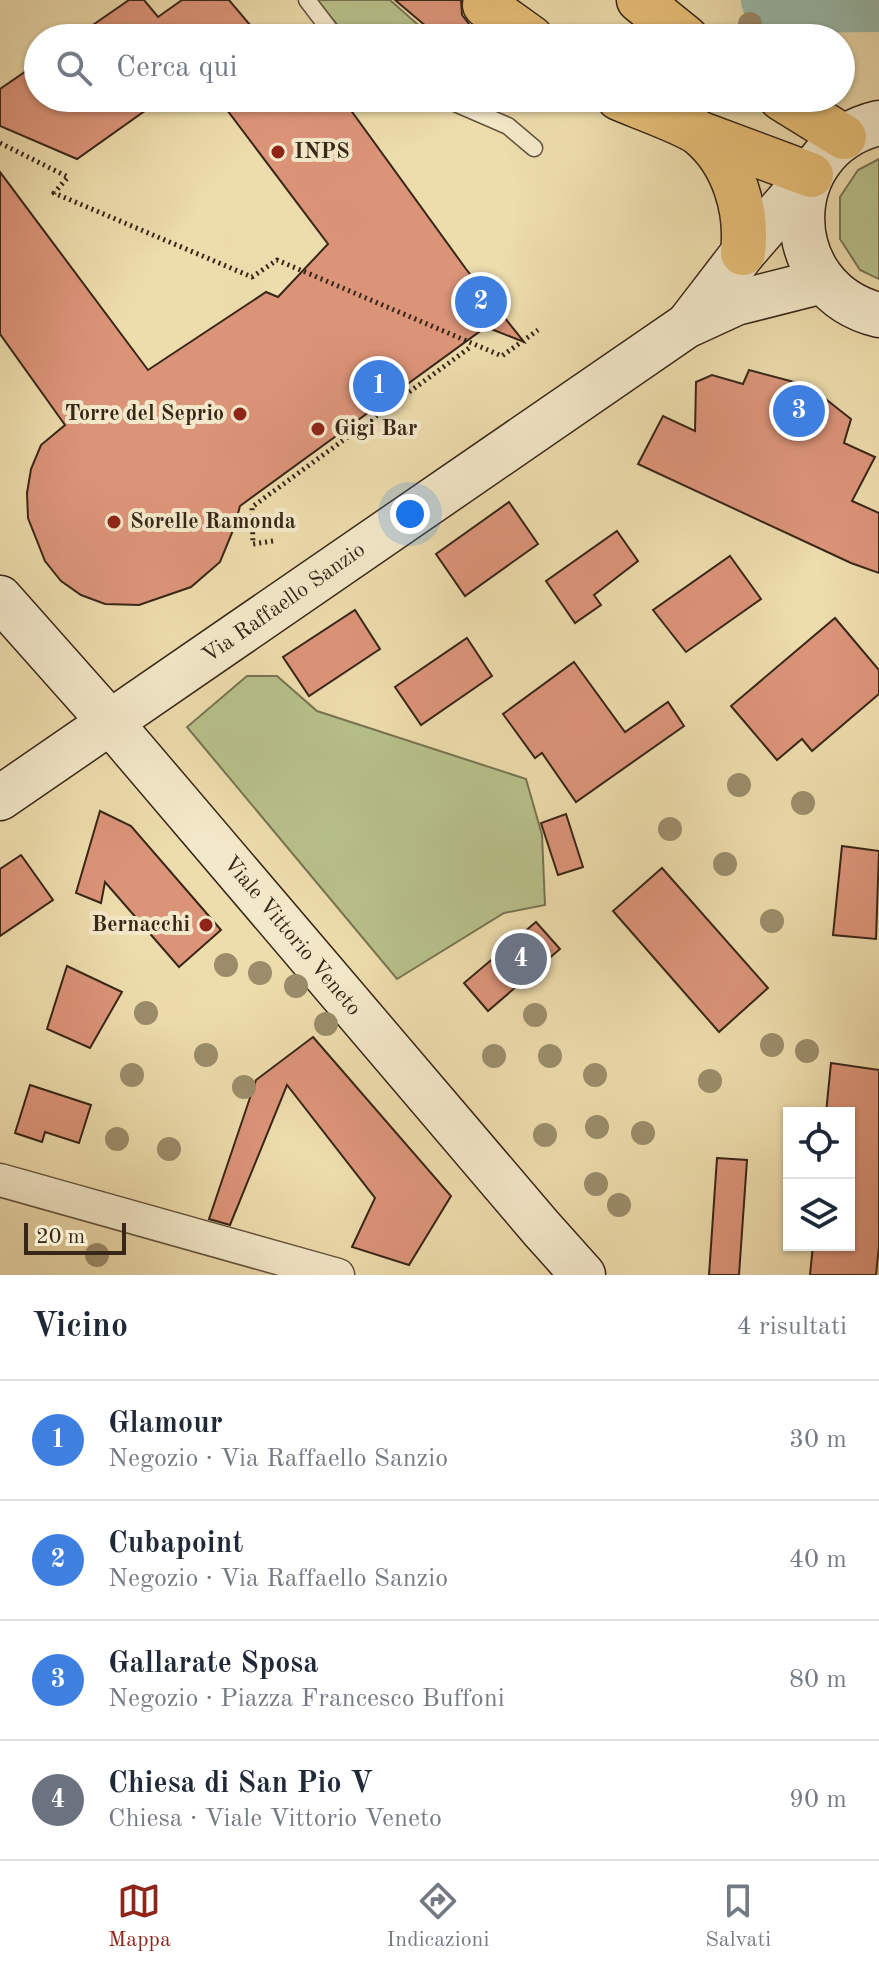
<!DOCTYPE html>
<html lang="it">
<head>
<meta charset="utf-8">
<style>
  body { margin:0; font-family:"Old Standard TT",serif; background:#f2f2f3; color:#1f2937 }
  .controls { position:absolute; right:24px; bottom:24px; display:grid; overflow:hidden; border-radius:0px; box-shadow:0 2px 6px #0004 }
  .controls button { width:72px; height:72px; display:grid; place-items:center; padding:0; border:0; border-bottom:2px solid #e0e1e3; background:#fff; color:#1f2937; font:40px sans-serif }
  .scale { position:absolute; left:24px; bottom:20px; width:102px; box-sizing:border-box; padding-left:8px; border:4px solid #382718; border-top:0; font-size:22px; line-height:28px; white-space:nowrap; color:#382718; -webkit-text-stroke:6px #f3e8c9; paint-order:stroke }
  .you { position:absolute; left:410px; top:514px; width:28px; height:28px; margin:-20px; border:6px solid #fff; border-radius:50%; background:#1a73e8; box-shadow:0 0 0 12px #1a73e833 }
  .badge { display:grid; place-items:center; width:52px; height:52px; border-radius:50%; background:#8f2418; color:#fff; font-size:26px; font-weight:700 }
  .pin { position:absolute; translate:-50% -50%; border:4px solid #fff; box-shadow:0 2px 8px #0006 }
  .list { margin:0; padding:0; list-style:none }
  h2 { display:flex; justify-content:space-between; align-items:center; height:104px; margin:0; padding:0 32px; font-size:34px }
  h2 small { font-size:26px; font-weight:400; color:#747a83 }
  .list li { display:grid; grid-template-columns:52px 1fr auto; gap:24px; align-items:center; box-sizing:border-box; height:120px; padding:0 32px; border-top:2px solid #e0e1e3 }
  .list b { display:block; font-size:30px; white-space:nowrap }
  .list p { margin:0; font-size:26px; white-space:nowrap; color:#747a83 }
  .list em { font-size:26px; font-style:normal; color:#747a83 }
  .icon { flex:none; width:44px; height:44px; fill:none; stroke:currentColor; stroke-width:2; stroke-linecap:round; stroke-linejoin:round }
  .map { position:relative; flex:none; width:879px; height:1275px; overflow:hidden }
  .search { position:absolute; background:#fff; box-shadow:0 2px 6px #0004; left:24px; right:24px; top:24px; height:88px; display:flex; align-items:center; gap:20px; box-sizing:border-box; padding:0 28px; border-radius:44px; color:#747a83; font-size:30px }
  .sheet { height:584px; background:#fff }
  nav { display:flex; justify-content:space-around; align-items:center; box-sizing:border-box; height:112px; border-top:2px solid #e0e1e3; background:#fff; font-size:22px; color:#747a83 }
  nav a { display:grid; justify-items:center; gap:4px }
  nav .on { color:#8f2418 }
  .map>svg:first-child { display:block }
  .green { fill:#b7c08a; stroke:#787451; stroke-width:2 }
  .lines { fill:none; stroke-linecap:round; stroke-linejoin:round }
  .river { stroke:#99bbac; stroke-width:60 }
  .building { fill:#dc9479; stroke:#382718; stroke-width:2 }
  .lane-casing { stroke:#65543d; stroke-width:19 }
  .street-casing { stroke:#65543d; stroke-width:35 }
  .secondary-casing { stroke:#382718; stroke-width:47 }
  .highway-casing { stroke:#382718; stroke-width:47 }
  .path { stroke:#382718; stroke-width:5; stroke-dasharray:2 4; stroke-linecap:butt }
  .lane { stroke:#f3e8c9; stroke-width:16 }
  .street { stroke:#f3e8c9; stroke-width:32 }
  .secondary { stroke:#f3e8c9; stroke-width:44 }
  .highway { stroke:#e6be76; stroke-width:44 }
  .tree { fill:#9b8d6a }
  .poi-dot { fill:#8f2418; stroke:#f3e8c9; stroke-width:3 }
  .labels { text-anchor:middle; dominant-baseline:central; stroke-width:8; stroke-linejoin:round; paint-order:stroke }
  .poi-label { font-size:22px; font-weight:bold; fill:#382718; stroke:#f3e8c9; text-anchor:start }
  .street-label { font-size:22px; fill:#382718; stroke:#f3e8c9 }
</style>
</head>
<body>
<div class="map">
<svg width="879" height="1275" viewBox="0 0 879 1275">
  <rect width="100%" height="100%" fill="#eddcac"/>
  <filter id="stains"><feTurbulence type="fractalNoise" baseFrequency=".0025" numOctaves="4"/><feColorMatrix values="0 0 0 0 .2 0 0 0 0 .09 0 0 0 0 .02 0 0 0 .5 -.17"/></filter>
  <radialGradient id="worn" r=".72"><stop offset=".6" stop-color="#630" stop-opacity="0"/><stop offset="1" stop-color="#630" stop-opacity=".3"/></radialGradient>
  <g class="green">
    <polygon points="317,0 390,0 433,38 348,38"/>
    <polygon points="879,159 879,279 860,270 840,239 840,197 858,170"/>
    <polygon points="247,676 277,676 317,711 526,779 542,835 545,905 504,913 397,979 187,727"/>
  </g>
  <g class="lines">
    <polyline class="river" points="771,0 776,3 879,2"/>
  </g>
  <g class="building">
    <polygon points="129,0 144,0 158,17 182,0 229,0 261,38 74,38"/>
    <polygon points="395,0 461,0 462,15 469,24 457,38 440,38"/>
    <polygon points="38,63 38,98 163,98 77,159 0,126 0,89"/>
    <polygon points="218,98 342,98 466,269 524,342 486,327 240,506 234,528 220,562 191,587 139,605 105,604 81,595 61,581 45,561 28,518 27,493 31,469 41,445 65,425 0,334 0,172 148,370 266,292 278,297 328,244"/>
    <polygon points="749,370 809,386 851,419 844,443 875,457 852,501 879,513 879,573 851,563 638,464 663,416 695,431 696,382 712,375 743,384"/>
    <polygon points="509,502 538,544 465,596 436,554"/>
    <polygon points="617,531 638,561 594,595 601,605 575,623 546,581"/>
    <polygon points="730,556 761,599 686,652 653,610"/>
    <polygon points="355,610 380,649 309,696 283,657"/>
    <polygon points="835,618 879,670 879,694 812,751 802,739 777,760 731,706"/>
    <polygon points="467,638 492,676 421,725 395,687"/>
    <polygon points="574,662 625,732 668,702 684,726 576,802 542,753 535,758 503,714"/>
    <polygon points="100,811 131,826 221,930 179,967 105,882 101,903 76,893"/>
    <polygon points="566,814 583,867 558,875 541,823"/>
    <polygon points="842,846 879,851 876,939 833,935"/>
    <polygon points="21,855 53,900 0,936 0,869"/>
    <polygon points="662,868 768,988 719,1032 613,911"/>
    <polygon points="536,922 560,949 488,1011 464,983"/>
    <polygon points="67,966 122,992 90,1048 47,1029"/>
    <polygon points="313,1037 451,1196 409,1265 352,1247 375,1198 287,1085 230,1225 209,1219 256,1080"/>
    <polygon points="831,1063 879,1070 879,1246 876,1275 810,1275 813,1245 849,1245 849,1113 826,1113"/>
    <polygon points="30,1085 91,1105 79,1143 45,1132 42,1142 15,1133"/>
    <polygon points="717,1158 747,1160 739,1275 709,1275"/>
  </g>
  <g class="lines">
    <g class="lane-casing">
      <g id="lane">
        <polyline points="307,0 336,38"/>
        <polyline points="435,98 448,100 508,126 534,148"/>
      </g>
    </g>
    <g class="street-casing">
      <polyline id="street" points="0,1180 338,1275"/>
    </g>
    <g class="secondary-casing">
      <g id="secondary">
        <path d="M879 123C776 147 777 290 879 315"/>
        <polyline points="690,322 743,253 809,177"/>
        <polyline points="0,598 110,722 541,1228 583,1275"/>
        <polyline points="0,798 686,326 736,303 823,281"/>
      </g>
    </g>
    <g class="highway-casing">
      <g id="highway">
        <polyline points="639,0 686,38"/>
        <polyline points="485,5 531,38"/>
        <path d="M619 98C637 106 686 123 700 134 734 162 748 211 743 253"/>
        <polyline points="781,98 844,137"/>
        <polyline points="701,134 811,175"/>
      </g>
    </g>
    <g class="path">
      <polyline points="0,143 68,177 54,193 252,277 277,260 502,356 538,330"/>
      <polyline points="273,541 253,544 252,507 472,346"/>
    </g>
    <use href="#lane" class="lane"/>
    <use href="#street" class="street"/>
    <use href="#secondary" class="secondary"/>
    <use href="#highway" class="highway"/>
  </g>
  <g class="tree">
    <circle cx="750" cy="24" r="12"/>
    <circle cx="739" cy="785" r="12"/>
    <circle cx="803" cy="803" r="12"/>
    <circle cx="670" cy="829" r="12"/>
    <circle cx="725" cy="864" r="12"/>
    <circle cx="772" cy="921" r="12"/>
    <circle cx="226" cy="965" r="12"/>
    <circle cx="260" cy="973" r="12"/>
    <circle cx="296" cy="986" r="12"/>
    <circle cx="146" cy="1013" r="12"/>
    <circle cx="535" cy="1015" r="12"/>
    <circle cx="326" cy="1024" r="12"/>
    <circle cx="772" cy="1045" r="12"/>
    <circle cx="807" cy="1051" r="12"/>
    <circle cx="206" cy="1055" r="12"/>
    <circle cx="494" cy="1056" r="12"/>
    <circle cx="550" cy="1056" r="12"/>
    <circle cx="132" cy="1075" r="12"/>
    <circle cx="595" cy="1075" r="12"/>
    <circle cx="710" cy="1081" r="12"/>
    <circle cx="244" cy="1087" r="12"/>
    <circle cx="597" cy="1127" r="12"/>
    <circle cx="643" cy="1133" r="12"/>
    <circle cx="545" cy="1135" r="12"/>
    <circle cx="117" cy="1139" r="12"/>
    <circle cx="169" cy="1149" r="12"/>
    <circle cx="596" cy="1184" r="12"/>
    <circle cx="619" cy="1205" r="12"/>
    <circle cx="97" cy="1255" r="12"/>
  </g>
  <g class="poi-dot">
    <circle cx="278" cy="152" r="8"/>
    <circle cx="240" cy="414" r="8"/>
    <circle cx="318" cy="429" r="8"/>
    <circle cx="114" cy="522" r="8"/>
    <circle cx="206" cy="925" r="8"/>
  </g>
  <g class="labels">
    <g class="poi-label">
      <text x="294" y="152">INPS</text>
      <text x="224" y="414" text-anchor="end">Torre del Seprio</text>
      <text x="334" y="429">Gigi Bar</text>
      <text x="130" y="522">Sorelle Ramonda</text>
      <text x="190" y="925" text-anchor="end">Bernacchi</text>
    </g>
    <g class="street-label">
      <text transform="translate(284 603) rotate(-35)">Via Raffaello Sanzio</text>
      <text transform="translate(292 936) rotate(50)">Viale Vittorio Veneto</text>
    </g>
  </g>
  <rect width="100%" height="100%" filter="url(#stains)"/>
  <rect width="100%" height="100%" fill="url(#worn)"/>
</svg>
<div class="controls">
<button><svg class="icon" aria-label="locate" viewBox="0 0 24 24"><circle cx="12" cy="12" r="6"/><path d="M12 2v4M12 18v4M2 12h4M18 12h4"/></svg></button>
<button><svg class="icon" aria-label="layers" viewBox="0 0 24 24"><path d="M12 4l9 5-9 5-9-5zM3 14l9 5 9-5"/></svg></button>
</div>
<div class="scale">20 m</div>
<div class="you"></div>
<div class="pin badge" style="left:379px;top:386px;background:#3f7fe0">1</div>
<div class="pin badge" style="left:481px;top:302px;background:#3f7fe0">2</div>
<div class="pin badge" style="left:799px;top:411px;background:#3f7fe0">3</div>
<div class="pin badge" style="left:521px;top:959px;background:#6b7280">4</div>
<div class="search"><svg class="icon" aria-label="search" viewBox="0 0 24 24"><circle cx="10" cy="10" r="6"/><path d="M15 15l6 6"/></svg>Cerca qui</div>
</div>
<section class="sheet">
<h2>Vicino<small>4 risultati</small></h2>
<ul class="list">
<li><span class="badge" style="background:#3f7fe0">1</span><div><b>Glamour</b><p>Negozio · Via Raffaello Sanzio</p></div><em>30 m</em></li>
<li><span class="badge" style="background:#3f7fe0">2</span><div><b>Cubapoint</b><p>Negozio · Via Raffaello Sanzio</p></div><em>40 m</em></li>
<li><span class="badge" style="background:#3f7fe0">3</span><div><b>Gallarate Sposa</b><p>Negozio · Piazza Francesco Buffoni</p></div><em>80 m</em></li>
<li><span class="badge" style="background:#6b7280">4</span><div><b>Chiesa di San Pio V</b><p>Chiesa · Viale Vittorio Veneto</p></div><em>90 m</em></li>
</ul>
</section>
<nav>
<a class="on"><svg class="icon" aria-label="map" viewBox="0 0 24 24"><path d="M3 6l6-2 6 2 6-2v14l-6 2-6-2-6 2zM9 4v14M15 6v14"/></svg>Mappa</a>
<a><svg class="icon" aria-label="directions" viewBox="0 0 24 24"><path d="M12 3l9 9-9 9-9-9zM9 14v-3h6M13 9l2 2-2 2"/></svg>Indicazioni</a>
<a><svg class="icon" aria-label="saved" viewBox="0 0 24 24"><path d="M7 4h10v16l-5-4-5 4z"/></svg>Salvati</a>
</nav>
</body>
</html>
